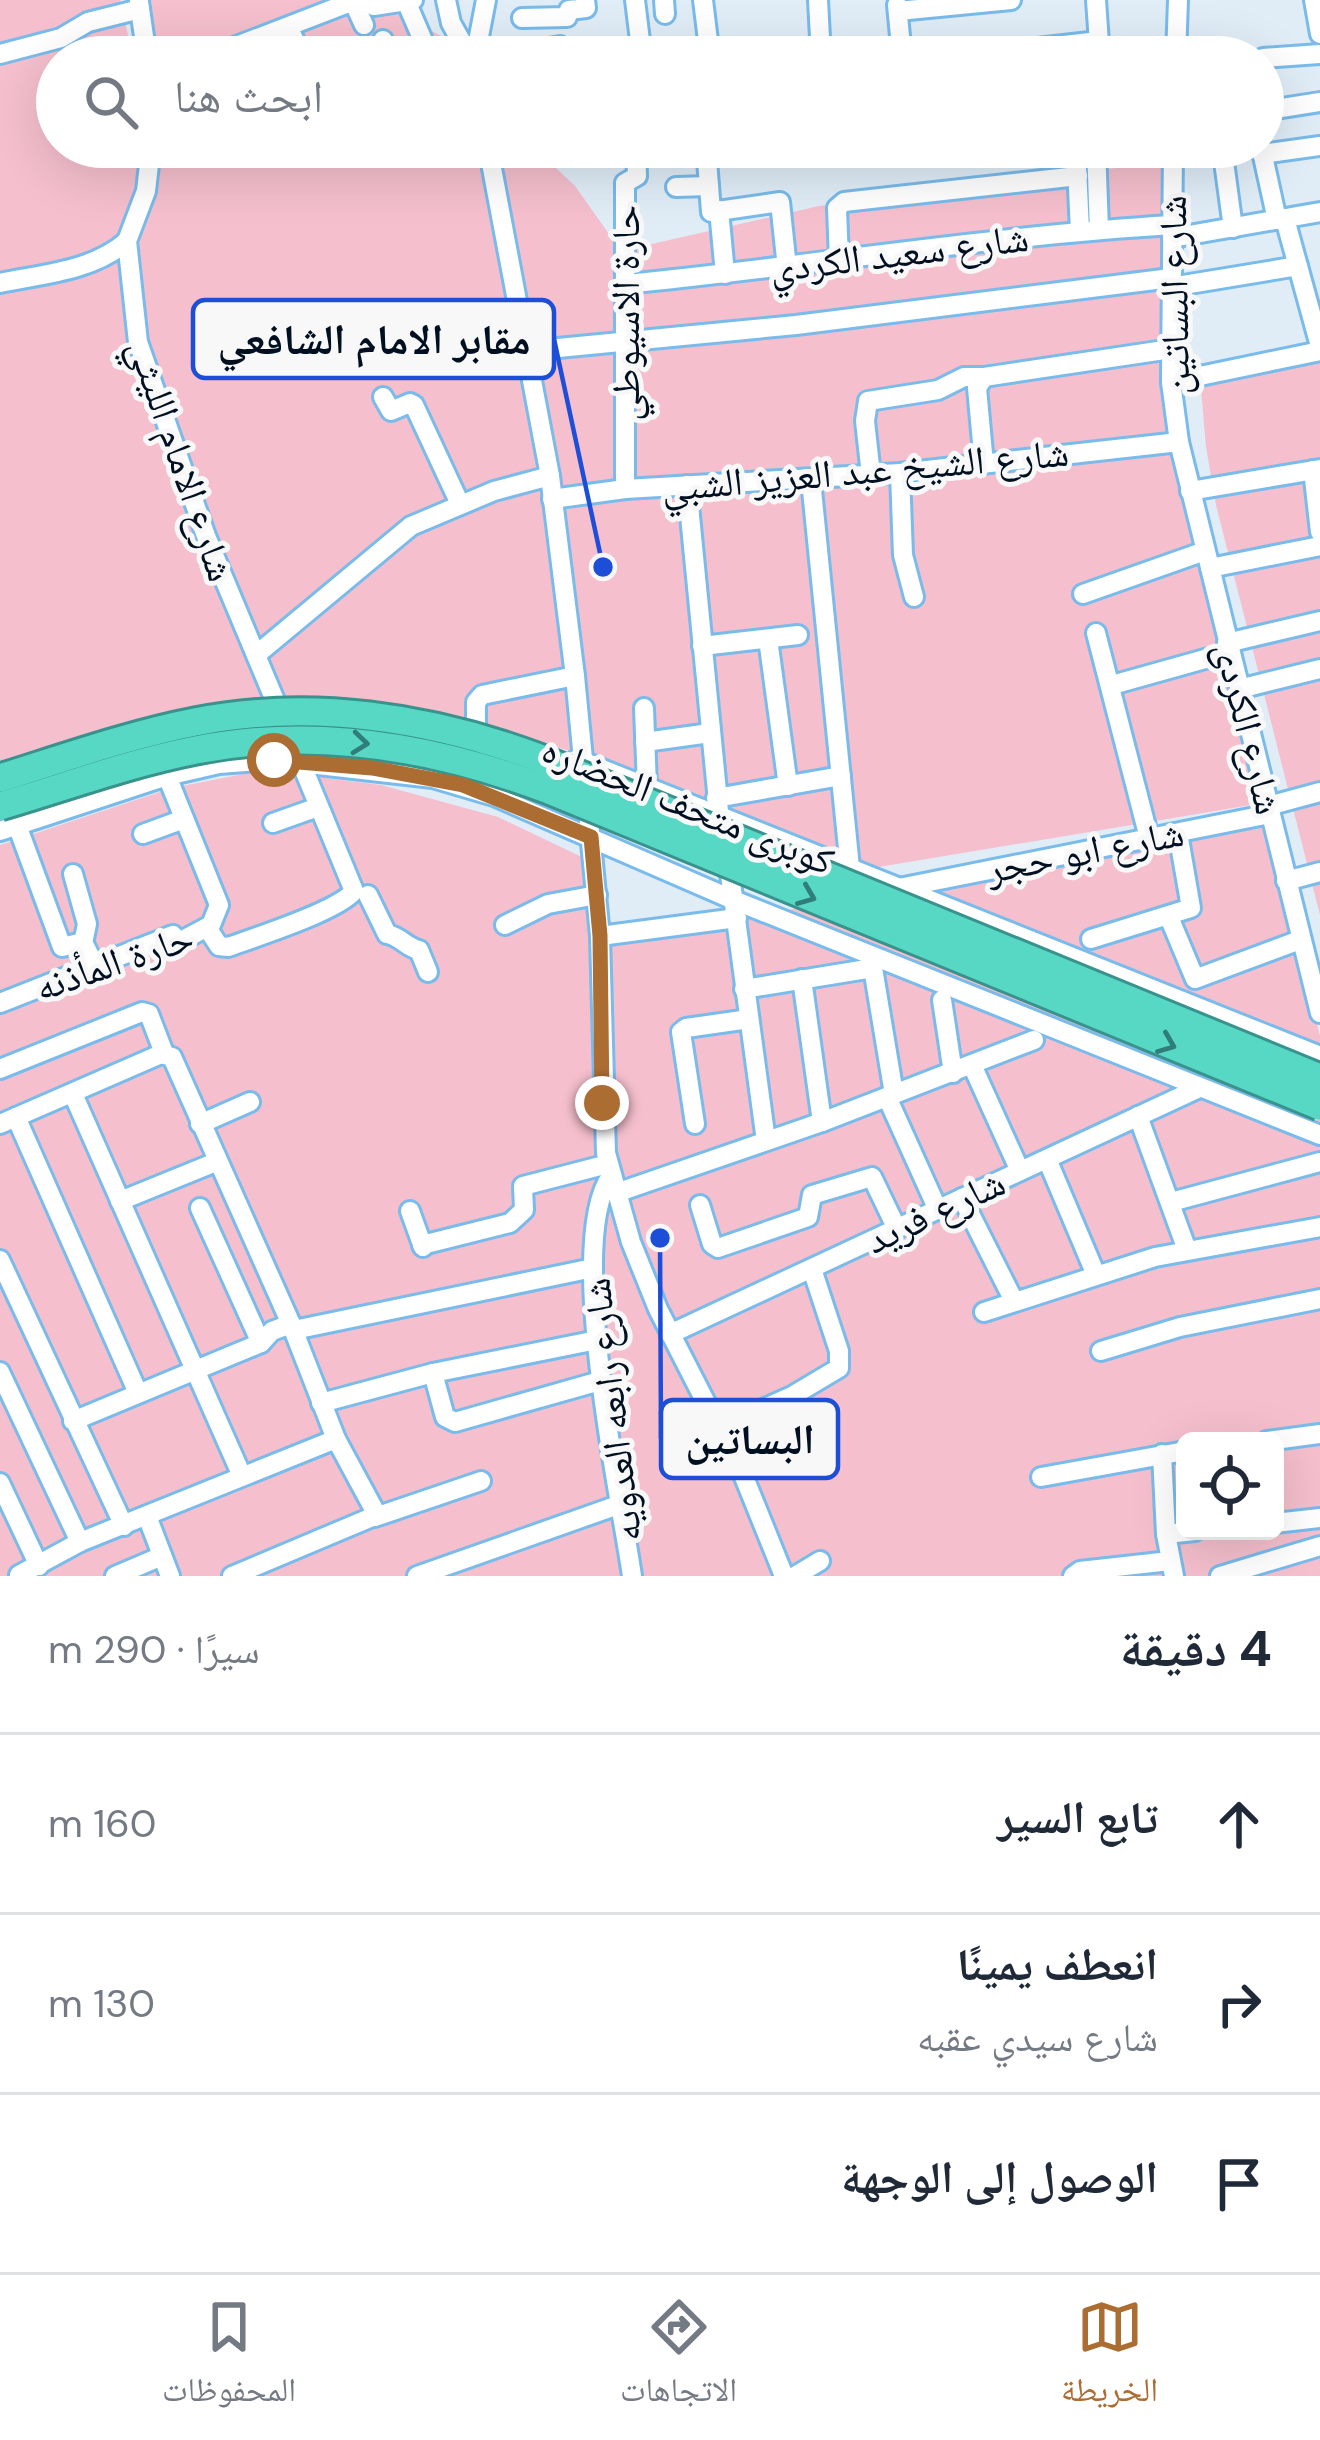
<!DOCTYPE html>
<html lang="ar">
<head>
<meta charset="utf-8">
<style>
  body { margin:0; font-family:"DM Sans","Noto Naskh Arabic",sans-serif; background:#f2f2f3; color:#1f2937; direction:rtl }
  .controls { position:absolute; right:36px; bottom:36px; display:grid; overflow:hidden; border-radius:18px; box-shadow:0 12px 48px #0002 }
  .controls button { width:108px; height:108px; display:grid; place-items:center; padding:0; border:0; border-bottom:3px solid #e0e1e3; background:#fff; color:#1f2937; font:60px sans-serif }
  .stop { position:absolute; width:36px; height:36px; margin:-27px; border:9px solid #ab6d32; border-radius:50%; background:#fff }
  .stop.end { background:#ab6d32; border-color:#fff; box-shadow:0 3px 12px #0008 }
  .list { margin:0; padding:0; list-style:none }
  h2 { display:flex; justify-content:space-between; align-items:center; height:156px; margin:0; padding:0 48px; font-size:51px }
  h2 small { font-size:39px; font-weight:400; color:#747a83 }
  .list li { display:grid; grid-template-columns:78px 1fr auto; gap:36px; align-items:center; box-sizing:border-box; height:180px; padding:0 48px; border-top:3px solid #e0e1e3 }
  .list b { display:block; font-size:45px; white-space:nowrap }
  .list p { margin:0; font-size:39px; white-space:nowrap; color:#747a83 }
  .list em { font-size:39px; font-style:normal; color:#747a83 }
  .icon { flex:none; width:66px; height:66px; fill:none; stroke:currentColor; stroke-width:2; stroke-linecap:round; stroke-linejoin:round }
  .map { position:relative; flex:none; width:1320px; height:1576px; overflow:hidden; direction:ltr }
  .search { position:absolute; background:#fff; box-shadow:0 12px 48px #0002; left:36px; right:36px; top:36px; height:132px; display:flex; align-items:center; gap:30px; box-sizing:border-box; padding:0 42px; border-radius:66px; color:#747a83; font-size:45px }
  .sheet { height:696px; background:#fff }
  nav { display:flex; justify-content:space-around; align-items:center; box-sizing:border-box; height:168px; border-top:3px solid #e0e1e3; background:#fff; font-size:33px; color:#747a83 }
  nav a { display:grid; justify-items:center; gap:6px }
  nav .on { color:#ab6d32 }
  .map>svg:first-child { display:block }
  .green { fill:#f5bfcd; fill-rule:evenodd }
  .lines { fill:none; stroke-linecap:round; stroke-linejoin:round }
  .minor-casing { stroke:#79bbeb; stroke-width:24 }
  .minor { stroke:#fff; stroke-width:18 }
  .highway-bridge-casing { stroke:#39928c; stroke-width:33; stroke-linecap:butt }
  .highway-bridge { stroke:#57d8c5; stroke-width:27 }
  .oneway { stroke:#307e7b }
  .route { stroke:#ab6d32; stroke-width:15 }
  .labels { text-anchor:middle; dominant-baseline:central; stroke-width:10; stroke-linejoin:round; paint-order:stroke }
  .street-label { font-size:39px; fill:#001021; stroke:#f8f8f8 }
  .leader { fill:none; stroke:#1d4ed8; stroke-width:4.5 }
  .callout-dot { fill:#1d4ed8; stroke:#f8f8f8; stroke-width:4.5 }
  .callout { fill:#f8f8f8; stroke:#1d4ed8; stroke-width:4.5 }
  .callout-label { font-size:42px; text-anchor:middle; font-weight:bold; fill:#001021 }
</style>
</head>
<body>
<div class="map">
<svg width="1320" height="1576" viewBox="0 0 1320 1576">
  <rect width="100%" height="100%" fill="#e0edf7"/>
  <g class="green">
    <polygon points="0,0 120,0 133,57 57,57 57,147 147,147 147,173 120,242 100,255 0,279"/>
    <polygon points="141,0 373,0 449,40 456,57 150,57"/>
    <polygon points="156,147 534,147 575,186 621,251 819,206 1170,161 1169,389 1263,803 843,873 596,758 397,704 297,705 0,768 0,290 136,238"/>
    <polygon points="1320,355 1320,915 1216,505 1206,447 1199,365"/>
    <path d="M263 770 381 785 498 817 584 858 597 945 1269 822 1320 1036V1576H0V845L172 788ZM1185 1441H1275V1531H1185Z"/>
  </g>
  <g class="lines">
    <g class="minor-casing">
      <g id="minor">
        <polyline points="370,0 374,6 413,0"/>
        <polyline points="446,0 451,23 470,57"/>
        <polyline points="635,0 642,57"/>
        <polyline points="664,0 665,14"/>
        <polyline points="703,0 710,57"/>
        <polyline points="818,0 821,57"/>
        <polyline points="1096,0 1100,57"/>
        <polyline points="1314,0 1320,34"/>
        <polyline points="353,1 364,25"/>
        <polyline points="406,1 424,43"/>
        <polyline points="139,2 147,57"/>
        <polyline points="897,5 902,57"/>
        <polyline points="898,11 1011,0"/>
        <polyline points="522,18 567,17 569,10 586,8 585,0"/>
        <polyline points="288,27 296,43 293,47 297,57"/>
        <polyline points="383,40 391,57"/>
        <polyline points="520,53 560,46"/>
        <polyline points="0,54 61,38 88,22 140,9"/>
        <polyline points="208,57 356,0"/>
        <polyline points="475,57 486,0"/>
        <polyline points="957,57 1099,41"/>
        <polyline points="1176,57 1178,0"/>
        <polyline points="1263,58 1320,54"/>
        <polyline points="1263,111 1320,102"/>
        <polyline points="151,147 146,191 127,241 138,342 206,536 284,722"/>
        <polyline points="350,147 370,147"/>
        <polyline points="407,147 411,153 443,147"/>
        <polyline points="488,147 550,476 575,676 600,936 606,1153 631,1242 658,1309 744,1477 784,1576"/>
        <polyline points="706,147 711,212 780,202 787,268"/>
        <polyline points="1076,147 1080,231"/>
        <polyline points="1096,147 1099,230"/>
        <polyline points="1173,147 1171,382 1179,442 1320,1013"/>
        <polyline points="1222,147 1233,228"/>
        <polyline points="1261,147 1277,220"/>
        <polyline points="1262,154 1320,146"/>
        <polyline points="676,187 709,186"/>
        <polyline points="719,210 725,274"/>
        <polyline points="1285,219 1320,346"/>
        <polyline points="1172,238 1320,212"/>
        <polyline points="839,261 837,208 844,202 1078,176"/>
        <path d="M0 283C43 274 93 271 127 241"/>
        <path d="M626 284C808 266 989 236 1172 225"/>
        <polyline points="1171,287 1298,266"/>
        <polyline points="527,351 796,325 1171,278"/>
        <polyline points="1171,382 1320,351"/>
        <polyline points="383,397 391,411 410,403 414,405 460,504"/>
        <polyline points="984,464 977,388 984,377 1171,349"/>
        <polyline points="1313,470 1320,532"/>
        <polyline points="900,473 903,555 914,597"/>
        <polyline points="871,475 865,421 868,401 938,390 964,377 984,377"/>
        <polyline points="811,480 850,868"/>
        <polyline points="687,485 720,822"/>
        <polyline points="625,489 625,183 637,176 636,147"/>
        <polyline points="1190,491 1320,469"/>
        <polyline points="552,499 625,489 900,473 1179,442"/>
        <polyline points="1210,568 1320,546"/>
        <polyline points="1083,594 1205,551"/>
        <polyline points="1096,633 1149,838"/>
        <polyline points="768,639 788,786"/>
        <polyline points="1227,643 1320,621"/>
        <polyline points="702,646 798,635"/>
        <polyline points="256,655 411,526 494,491 550,476"/>
        <polyline points="1112,685 1230,652"/>
        <polyline points="1239,689 1320,669"/>
        <polyline points="644,708 647,787"/>
        <polyline points="476,726 476,702 482,695 575,676"/>
        <polyline points="645,742 710,733"/>
        <polyline points="577,759 1320,1056"/>
        <polyline points="716,798 841,776"/>
        <polyline points="1268,806 1320,792"/>
        <polyline points="273,823 318,807"/>
        <polyline points="17,825 62,947 83,942 95,966"/>
        <polyline points="0,831 167,776 219,764 274,760 433,778 494,796 736,901 1320,1135"/>
        <polyline points="143,834 184,819"/>
        <polyline points="728,860 766,1141"/>
        <polyline points="73,874 87,924 83,943"/>
        <polyline points="1286,881 1320,872"/>
        <polyline points="899,888 1270,814"/>
        <path d="M368 895 387 934C402 937 405 947 419 950L428 972"/>
        <polyline points="1169,917 1195,979 1300,940"/>
        <polyline points="505,925 548,904 597,895"/>
        <path d="M208 929 219 946 228 947C256 937 338 911 354 891L297 753"/>
        <polyline points="600,936 737,918"/>
        <polyline points="1091,939 1191,908 1178,833"/>
        <polyline points="802,979 822,1122"/>
        <polyline points="744,989 873,968 894,1094"/>
        <polyline points="942,1000 953,1073"/>
        <polyline points="0,1003 173,935 179,942 211,925 219,905 167,776"/>
        <polyline points="972,1065 1020,1171"/>
        <polyline points="0,1069 142,1012 149,1014 164,1053"/>
        <polyline points="73,1094 242,1476"/>
        <polyline points="887,1097 938,1210"/>
        <polyline points="1138,1116 1187,1250"/>
        <polyline points="16,1117 138,1393"/>
        <polyline points="0,1124 161,1054 172,1057 291,1324 336,1439 377,1515 232,1576"/>
        <polyline points="200,1124 250,1102"/>
        <polyline points="695,1124 681,1032 686,1028 749,1019"/>
        <polyline points="1047,1159 1096,1275"/>
        <path d="M611 1176C565 1240 620 1493 632 1576"/>
        <polyline points="616,1193 822,1122 1034,1040"/>
        <polyline points="962,1198 1014,1301"/>
        <polyline points="120,1201 216,1162"/>
        <polyline points="1171,1202 1320,1162"/>
        <polyline points="700,1205 712,1244 718,1248 808,1217 812,1195 872,1177 897,1229"/>
        <polyline points="200,1208 261,1343"/>
        <polyline points="410,1211 423,1247"/>
        <polyline points="422,1245 510,1223 524,1210 523,1186 608,1164"/>
        <polyline points="0,1260 124,1526"/>
        <polyline points="984,1312 1155,1257 1320,1227"/>
        <polyline points="294,1330 593,1268"/>
        <polyline points="670,1334 1199,1088"/>
        <polyline points="1101,1351 1180,1327 1320,1299"/>
        <polyline points="0,1372 80,1542"/>
        <polyline points="433,1373 445,1417 455,1422 600,1381"/>
        <polyline points="321,1403 433,1373 597,1340"/>
        <polyline points="73,1421 261,1343 272,1331 291,1324"/>
        <polyline points="720,1428 792,1396 839,1368 839,1351 812,1269"/>
        <polyline points="1267,1441 1320,1434"/>
        <polyline points="1162,1454 1166,1534 1174,1576"/>
        <polyline points="1041,1477 1185,1451"/>
        <polyline points="0,1483 39,1566"/>
        <polyline points="147,1516 170,1576"/>
        <polyline points="375,1517 481,1481"/>
        <polyline points="1275,1523 1320,1518"/>
        <polyline points="1166,1534 1195,1531"/>
        <polyline points="19,1575 80,1542 336,1439"/>
        <polyline points="115,1576 162,1556"/>
        <polyline points="417,1576 621,1504"/>
        <polyline points="795,1576 820,1561"/>
        <polyline points="1073,1576 1080,1571 1170,1561"/>
        <polyline points="1220,1576 1320,1546"/>
      </g>
    </g>
    <use href="#minor" class="minor"/>
    <g class="highway-bridge-casing">
      <g id="highway-bridge">
        <path d="M0 778C64 758 129 735 195 722 310 699 430 717 539 758L1320 1078"/>
        <path d="M0 806C65 787 129 763 196 750 316 726 436 747 549 790L1320 1106"/>
      </g>
    </g>
    <use href="#highway-bridge" class="highway-bridge"/>
  </g>
  <defs><path id="oneway-chevron" d="M-2-3.5L2.5 0L-2 3.5" fill="none" stroke-width="1.6" stroke-linecap="round" stroke-linejoin="round" transform="scale(3)"/></defs>
  <g class="oneway">
    <use href="#oneway-chevron" transform="translate(360 743) rotate(6)"/>
    <use href="#oneway-chevron" transform="translate(807 896) rotate(22)"/>
    <use href="#oneway-chevron" transform="translate(1167 1044) rotate(22)"/>
  </g>
  <g class="lines">
    <polyline class="route" points="274,760 372,768 463,785 591,837 600,936 602,1103"/>
  </g>
  <g class="labels">
    <g class="street-label">
      <text transform="translate(899 253) rotate(-7)">شارع سعيد الكردي</text>
      <text transform="translate(1174 295) rotate(-91)">شارع البساتين</text>
      <text transform="translate(625 313) rotate(-90)">حارة الاسيوطي</text>
      <text transform="translate(182 460) rotate(71)">شارع الامام الليثي</text>
      <text transform="translate(865 470) rotate(-5)">شارع الشيخ عبد العزيز الشبي</text>
      <text transform="translate(1249 728) rotate(76)">شارع الكردى</text>
      <text transform="translate(688 805) rotate(22)">كوبرى متحف الحضاره</text>
      <text transform="translate(1085 851) rotate(-11)">شارع ابو حجر</text>
      <text transform="translate(114 962) rotate(-19)">حارة المأذنه</text>
      <text transform="translate(935 1211) rotate(-25)">شارع فريد</text>
      <text transform="translate(612 1410) rotate(-97)">شارع رابعه العدويه</text>
    </g>
  </g>
  <path class="leader" d="M603 567L554 339M660 1238L661 1439"/>
  <g class="callout-dot">
    <circle cx="603" cy="567" r="12"/>
    <circle cx="660" cy="1238" r="12"/>
  </g>
  <g class="callout">
    <rect x="193" y="300" width="361" height="78" rx="12"/>
    <rect x="661" y="1400" width="177" height="78" rx="12"/>
  </g>
  <g class="callout-label">
    <text x="374" y="354">مقابر الامام الشافعي</text>
    <text x="750" y="1454">البساتين</text>
  </g>
</svg>
<div class="controls">
<button><svg class="icon" aria-label="locate" viewBox="0 0 24 24"><circle cx="12" cy="12" r="6"/><path d="M12 2v4M12 18v4M2 12h4M18 12h4"/></svg></button>
</div>
<div class="stop" style="left:274px;top:760px"></div>
<div class="stop end" style="left:602px;top:1103px"></div>
<div class="search"><svg class="icon" aria-label="search" viewBox="0 0 24 24"><circle cx="10" cy="10" r="6"/><path d="M15 15l6 6"/></svg>ابحث هنا</div>
</div>
<section class="sheet">
<h2>4 دقيقة<small>سيرًا · 290 m</small></h2>
<ul class="list">
<li><svg class="icon" aria-label="ahead" viewBox="0 0 24 24"><path d="M12 20V5M6 11l6-6 6 6"/></svg><div><b>تابع السير</b></div><em>160 m</em></li>
<li><svg class="icon" aria-label="right" viewBox="0 0 24 24"><path d="M7 20v-9h11M14 6l5 5-5 5"/></svg><div><b>انعطف يمينًا</b><p>شارع سيدي عقبه</p></div><em>130 m</em></li>
<li><svg class="icon" aria-label="arrive" viewBox="0 0 24 24"><path d="M6 21V4h12l-3 4 3 4H6"/></svg><div><b>الوصول إلى الوجهة</b></div></li>
</ul>
</section>
<nav>
<a class="on"><svg class="icon" aria-label="map" viewBox="0 0 24 24"><path d="M3 6l6-2 6 2 6-2v14l-6 2-6-2-6 2zM9 4v14M15 6v14"/></svg>الخريطة</a>
<a><svg class="icon" aria-label="directions" viewBox="0 0 24 24"><path d="M12 3l9 9-9 9-9-9zM9 14v-3h6M13 9l2 2-2 2"/></svg>الاتجاهات</a>
<a><svg class="icon" aria-label="saved" viewBox="0 0 24 24"><path d="M7 4h10v16l-5-4-5 4z"/></svg>المحفوظات</a>
</nav>
</body>
</html>
